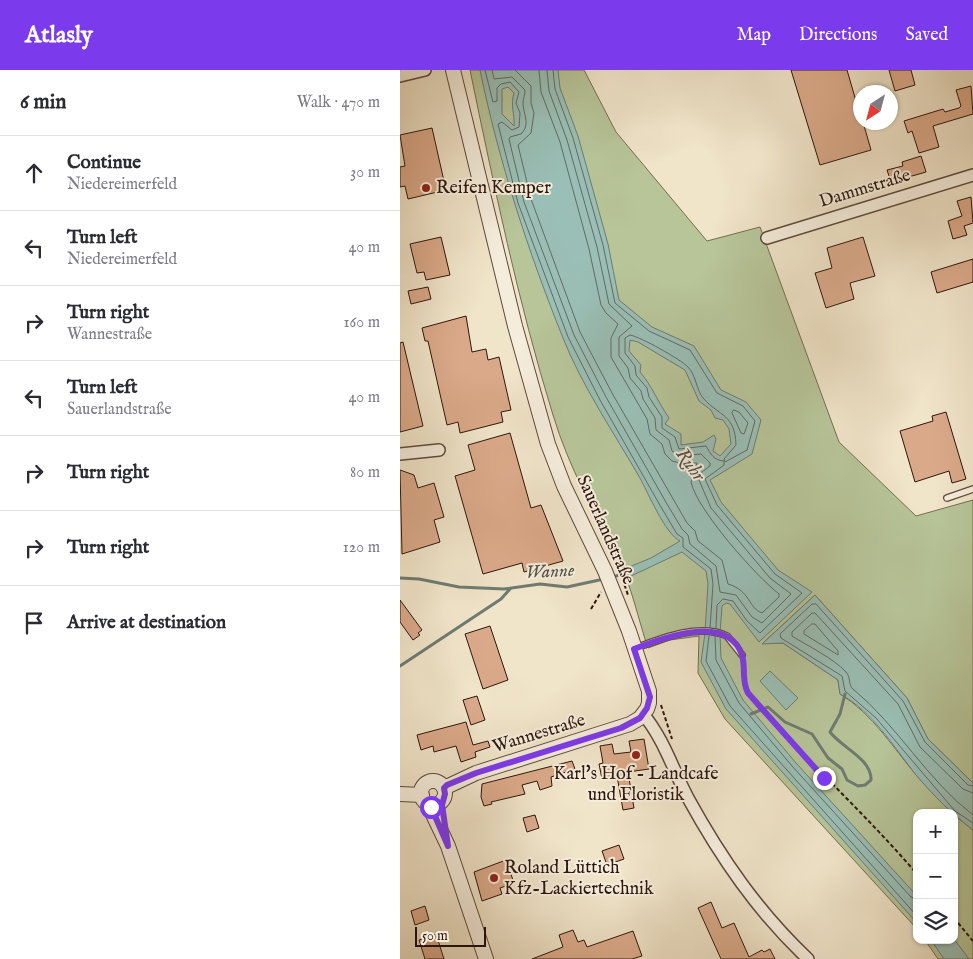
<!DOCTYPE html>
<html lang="en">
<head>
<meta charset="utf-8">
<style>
  body { margin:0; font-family:"IM FELL English",serif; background:#f2f2f3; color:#2b2b33 }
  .controls { position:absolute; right:15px; bottom:15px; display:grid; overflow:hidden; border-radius:10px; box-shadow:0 1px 4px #0004 }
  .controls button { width:45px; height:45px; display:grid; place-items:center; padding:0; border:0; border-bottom:1px solid #e1e1e2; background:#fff; color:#2b2b33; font:25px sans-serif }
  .compass { position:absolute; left:453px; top:15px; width:45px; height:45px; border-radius:50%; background:#fff; box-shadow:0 1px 4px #0004; rotate:216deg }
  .scale { position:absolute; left:15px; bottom:12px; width:71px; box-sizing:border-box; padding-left:5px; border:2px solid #2d160d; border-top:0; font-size:14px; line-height:18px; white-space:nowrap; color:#2d160d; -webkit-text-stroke:4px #f5eddc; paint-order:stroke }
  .stop { position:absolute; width:15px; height:15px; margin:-11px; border:4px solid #7c3aed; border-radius:50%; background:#fff }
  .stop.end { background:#7c3aed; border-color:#fff; box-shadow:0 1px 5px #0008 }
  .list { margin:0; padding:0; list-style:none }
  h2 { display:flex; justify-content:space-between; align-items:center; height:65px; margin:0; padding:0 20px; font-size:21px }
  h2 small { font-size:16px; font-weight:400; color:#7c7c81 }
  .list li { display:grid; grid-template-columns:32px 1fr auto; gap:15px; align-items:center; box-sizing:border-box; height:75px; padding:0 20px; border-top:1px solid #e1e1e2 }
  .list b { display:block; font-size:19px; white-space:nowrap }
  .list p { margin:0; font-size:16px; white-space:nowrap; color:#7c7c81 }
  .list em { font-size:16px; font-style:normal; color:#7c7c81 }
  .icon { flex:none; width:28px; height:28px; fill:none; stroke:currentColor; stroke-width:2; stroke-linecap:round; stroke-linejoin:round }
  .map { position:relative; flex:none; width:573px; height:889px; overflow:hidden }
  header { display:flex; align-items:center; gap:30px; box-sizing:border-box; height:70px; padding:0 25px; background:#7c3aed; color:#fff }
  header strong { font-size:24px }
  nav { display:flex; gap:28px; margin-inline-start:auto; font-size:18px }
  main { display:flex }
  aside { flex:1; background:#fff }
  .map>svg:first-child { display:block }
  .green { fill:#b7c599; stroke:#726e53 }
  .water { fill:#9abfb6; stroke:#6e7b72; fill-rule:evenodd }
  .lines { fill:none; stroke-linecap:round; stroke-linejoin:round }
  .shore { stroke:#646a62; stroke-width:1 }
  .stream { stroke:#6e7b72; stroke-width:3 }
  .building { fill:#daa989; stroke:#2d160d }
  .service-casing { stroke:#5e4a3c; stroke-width:8 }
  .minor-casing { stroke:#5e4a3c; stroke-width:14 }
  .tertiary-casing { stroke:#5e4a3c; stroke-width:16 }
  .path { stroke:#2d160d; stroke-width:2; stroke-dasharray:4 2.5; stroke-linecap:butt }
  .service { stroke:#f5eddc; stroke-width:5.5 }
  .minor { stroke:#f5eddc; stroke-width:11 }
  .tertiary { stroke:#f5eddc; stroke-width:14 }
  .route { stroke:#7c3aed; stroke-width:6 }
  .poi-dot { fill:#8f2418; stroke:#f5eddc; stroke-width:2 }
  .labels { text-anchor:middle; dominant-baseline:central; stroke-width:4; stroke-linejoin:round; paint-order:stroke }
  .poi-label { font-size:18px; fill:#2d160d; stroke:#f5eddc; text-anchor:start }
  .street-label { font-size:18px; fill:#2d160d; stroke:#f5eddc }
  .water-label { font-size:19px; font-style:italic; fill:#535148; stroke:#f5eddc }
</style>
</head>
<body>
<header>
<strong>Atlasly</strong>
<nav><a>Map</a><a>Directions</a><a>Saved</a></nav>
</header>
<main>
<aside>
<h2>6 min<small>Walk · 470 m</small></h2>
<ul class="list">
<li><svg class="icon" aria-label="ahead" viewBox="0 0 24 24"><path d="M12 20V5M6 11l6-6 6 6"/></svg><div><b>Continue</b><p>Niedereimerfeld</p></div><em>30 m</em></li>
<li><svg class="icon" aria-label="left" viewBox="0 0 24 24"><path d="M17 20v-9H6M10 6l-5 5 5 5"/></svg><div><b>Turn left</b><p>Niedereimerfeld</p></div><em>40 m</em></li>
<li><svg class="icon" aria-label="right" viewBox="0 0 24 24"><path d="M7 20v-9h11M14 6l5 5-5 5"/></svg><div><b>Turn right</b><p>Wannestraße</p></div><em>160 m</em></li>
<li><svg class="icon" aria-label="left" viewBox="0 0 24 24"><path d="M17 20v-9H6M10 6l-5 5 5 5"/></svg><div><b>Turn left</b><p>Sauerlandstraße</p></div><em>40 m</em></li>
<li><svg class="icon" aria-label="right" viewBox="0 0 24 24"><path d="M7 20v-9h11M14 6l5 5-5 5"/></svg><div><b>Turn right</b></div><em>80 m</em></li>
<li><svg class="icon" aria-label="right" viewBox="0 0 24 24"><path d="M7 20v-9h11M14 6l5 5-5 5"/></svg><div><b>Turn right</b></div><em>120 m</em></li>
<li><svg class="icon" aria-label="arrive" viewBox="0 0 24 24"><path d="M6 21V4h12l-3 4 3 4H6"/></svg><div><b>Arrive at destination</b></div></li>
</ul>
</aside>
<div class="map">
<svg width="573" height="889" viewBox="0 0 573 889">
  <rect width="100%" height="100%" fill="#f0e4c9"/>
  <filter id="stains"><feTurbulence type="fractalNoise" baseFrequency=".004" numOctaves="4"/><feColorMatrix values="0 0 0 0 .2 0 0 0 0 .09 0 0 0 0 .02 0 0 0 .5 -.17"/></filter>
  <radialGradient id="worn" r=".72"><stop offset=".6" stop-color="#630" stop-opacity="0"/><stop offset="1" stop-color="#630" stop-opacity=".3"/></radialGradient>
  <g class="green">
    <path d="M70 0H184L216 62 307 171 360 157 439 372 516 446 573 430V713L528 669 507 628 415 525 363 573H383L438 610 440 624C473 644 493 678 517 706 528 719 540 730 552 743H517V859L325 649 298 603 299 566 270 570 248 578C238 549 232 517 218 489 194 441 169 398 153 345 118 232 94 116 70 0Z"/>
    <polygon points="554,745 573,760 573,889 538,889 525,870 554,870"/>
  </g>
  <g class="water">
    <path d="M80 0H158L160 18 178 66 208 174 219 230 252 257 294 276 321 320 346 332 361 350 352 384 310 410 321 432 378 500 412 522 359 572 330 534 326 533 322 536 320 563 305 562 308 514 306 501 282 482 229 507 224 499 251 488 280 471C266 465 248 423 240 408 214 363 182 316 163 268 128 181 99 92 80 0ZM108 17 114 23C110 35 115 44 114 56L102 44V19ZM230 270 238 272 285 300 299 331 311 340 315 348 323 350 329 359 331 374 320 386 313 381 316 369 314 365 303 372 281 375V364L265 354 269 348C258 332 252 316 240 302L241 295 229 281Z"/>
    <path d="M415 525 507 628 528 669 573 713V760C552 744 534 726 516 705 494 677 472 641 440 624L438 610 383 573 362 574Z"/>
    <polygon points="305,563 320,565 321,588 343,630 396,693 517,826 517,853 326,639 301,592"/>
    <polygon points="370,601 398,628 386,640 360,611"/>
    <polygon points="554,869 569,889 544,889 531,870"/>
  </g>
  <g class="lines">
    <g class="shore">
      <polyline points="85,0 93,32 97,31 97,18 101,14 110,12 119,22 116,33 120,43 119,57 112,60 102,52 98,54 118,133 168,267 200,330 261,437 277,464 283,468 283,477 311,499 313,514 310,558"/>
      <path d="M92 0 94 9 112 7 125 20C125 25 123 28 123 33 123 44 131 54 121 64L110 67 109 69 124 132 174 265 206 327 267 434 282 459 288 465 290 474 316 496 320 522 336 525 352 547 362 553 391 524 370 508 311 438 299 410 302 402 310 396V393L301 384 281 386 272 381 269 370 256 360 255 348 243 329 241 321 230 308 228 298 219 286V267L232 256 209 234 197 177 167 70 149 21 147 0"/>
      <path d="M115 0 131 16V33L134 43 131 63 118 75 131 129 180 262 212 323 287 453 295 461 298 471 322 490 328 514C351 521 348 538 362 543L379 527V524C356 506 297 440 291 412L297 393H280L272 391 265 384 262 374 250 364 247 349 211 287V268L218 254 206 243 201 235 189 179 160 72 141 22 139 0"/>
      <path d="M153 0 155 19 173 68 203 175 215 233 249 261 290 280 317 323 343 336 355 351 347 380 325 392 324 389 336 375C335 344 320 347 303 328 296 319 296 305 288 297 280 289 241 267 230 265L225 268V283L235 296 236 305 247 318 249 327 262 347V358L275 367 279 379 306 376C311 384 313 390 324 391V395L305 409 317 435 375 504 402 523 360 563 347 551 333 531 323 529 317 535 316 558"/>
      <polygon points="334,340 339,342 348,353 344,364 341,363 332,343"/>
      <polygon points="412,554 415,554 438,581 438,585 404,564 404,561"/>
      <polyline points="309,566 306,591 330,636 517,846"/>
      <polyline points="315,566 316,590 339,633 392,696 511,827 517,829"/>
      <polyline points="573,716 568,715 525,672 503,631 416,534 412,534 380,564 381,568 442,606 445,621 476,648 555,741 573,753"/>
      <path d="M573 723 563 719 520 677 498 634 415 543H412L392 562V566C408 576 433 588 446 602 451 607 448 615 453 619 498 656 527 710 573 745"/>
    </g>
    <g class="stream">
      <polyline points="213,507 228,502"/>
      <polyline points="0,508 19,509 59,517 104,519 140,514 167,517 204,509"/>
      <polyline points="0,596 101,529 110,519"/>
      <path d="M351 644 368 637 385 652 412 664 428 688 442 699 447 710 458 716 465 715 471 710C472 689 441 677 430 662L440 644 445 624"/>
    </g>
  </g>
  <g class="building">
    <polygon points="391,0 447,0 460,45 460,52 463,52 471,80 420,95"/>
    <polygon points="489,0 511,0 515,15 495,21"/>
    <polygon points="571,16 573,44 533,56 539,77 519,83 512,61 508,63 504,51 543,39 545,42 559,38 561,36 556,20"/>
    <polygon points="32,58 46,120 8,129 5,116 0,117 0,97 5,96 0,65"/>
    <polygon points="521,86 526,102 491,112 487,100 503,96 502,92"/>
    <polygon points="571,127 573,153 564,156 567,165 553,169 548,151 562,146 557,131"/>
    <polygon points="41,167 50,205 26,210 24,202 17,203 10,174"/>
    <polygon points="463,167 475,206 450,213 454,229 426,238 415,203 432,198 427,178"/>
    <polygon points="573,189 573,212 537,223 531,202"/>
    <polygon points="28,217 31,229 11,234 8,221"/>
    <polygon points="66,246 72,282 86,279 88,290 99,287 111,340 101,342 103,352 60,363 58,352 47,355 28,271 25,271 22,258"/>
    <polygon points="3,272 23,356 0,362 0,273"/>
    <polygon points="546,342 566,409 552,413 549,401 515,412 500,361 533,351 532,346"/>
    <polygon points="110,363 131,438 141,435 163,491 124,502 122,493 83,504 55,406 75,400 68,375"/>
    <polygon points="0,400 14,405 18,418 34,413 44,447 34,450 40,472 2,484"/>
    <polygon points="0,530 22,560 18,563 20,565 13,570 0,552"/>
    <polygon points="90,556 108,610 83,619 65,564"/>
    <polygon points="77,626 85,650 71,655 63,630"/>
    <polygon points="66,652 73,675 88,671 90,677 75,682 76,687 61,692 56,676 34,682 33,676 21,680 17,665"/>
    <polygon points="244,669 249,699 228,702 234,738 223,740 217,706 202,709 199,694 203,693 200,676 212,674 214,684 231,682 229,671"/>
    <polygon points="172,691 175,699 151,707 152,716 140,720 137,711 122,715 125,724 91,732 92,734 84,736 81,727 82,714"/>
    <polygon points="135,745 139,758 127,762 123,748"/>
    <polygon points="219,775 224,789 207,795 202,781"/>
    <polygon points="106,790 114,813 100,818 102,824 82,831 74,802"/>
    <polygon points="311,832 322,858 334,853 349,887 362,880 364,882 370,879 375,889 321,889 298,838"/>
    <polygon points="25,836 29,850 15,855 11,841"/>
    <polygon points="173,860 178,872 184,870 187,877 233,861 242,886 232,889 132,889 163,877 159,865"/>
    <polygon points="36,864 44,889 25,889 19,870"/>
  </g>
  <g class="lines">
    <g class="service-casing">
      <g id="service">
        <polyline points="547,428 573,419"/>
        <path d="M236 578C262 568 300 553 327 566L342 585"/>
      </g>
    </g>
    <g class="minor-casing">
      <g id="minor">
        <polyline points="0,6 25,0"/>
        <polyline points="367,168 573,105"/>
        <polyline points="0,384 39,380"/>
        <path d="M243 644C264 669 273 700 288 728 321 788 358 842 408 889"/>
      </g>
    </g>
    <g class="tertiary-casing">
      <g id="tertiary">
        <circle cx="33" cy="723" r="12"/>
        <polyline points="44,718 76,703 230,654 240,648 247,639 249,633 249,621 229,561 205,501 164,416 148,374 115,256 53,0"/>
        <polyline points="0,724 22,725"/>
        <polyline points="28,734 48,776 86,889"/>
      </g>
    </g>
    <g class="path">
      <polyline points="209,479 218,496 228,525"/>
      <polyline points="191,539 201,522"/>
      <path d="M343 592V613L347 623C401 686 463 741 517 804"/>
      <polyline points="261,635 272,669"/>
      <polyline points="554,848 573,871"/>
    </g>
    <use href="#service" class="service"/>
    <use href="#minor" class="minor"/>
    <use href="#tertiary" class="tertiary"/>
  </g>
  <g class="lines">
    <path class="route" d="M31 737 48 776 42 735 45 724 44 718 47 715 76 703 221 658 240 648 247 638 250 627 234 579C262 568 328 543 342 585 346 598 341 610 348 623L424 708"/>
  </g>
  <g class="poi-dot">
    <circle cx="26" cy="118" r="5"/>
    <circle cx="236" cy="685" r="5"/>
    <circle cx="94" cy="808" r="5"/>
  </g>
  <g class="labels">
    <g class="poi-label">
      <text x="36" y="118">Reifen Kemper</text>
      <text x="236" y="704" text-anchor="middle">Karl's Hof - Landcafe<tspan x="236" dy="21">und Floristik</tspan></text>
      <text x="104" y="798">Roland Lüttich<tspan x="104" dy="21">Kfz-Lackiertechnik</tspan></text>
    </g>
    <g class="street-label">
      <text transform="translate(465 119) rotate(-17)">Dammstraße</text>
      <text transform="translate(205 460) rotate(66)">Sauerlandstraße</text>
      <text transform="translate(139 664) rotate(-17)">Wannestraße</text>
    </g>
    <g class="water-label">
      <text transform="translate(290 395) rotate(54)">Ruhr</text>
      <text transform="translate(150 502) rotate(-3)">Wanne</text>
    </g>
  </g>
  <rect width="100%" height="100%" filter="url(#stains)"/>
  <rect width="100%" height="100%" fill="url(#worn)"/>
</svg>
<div class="controls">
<button>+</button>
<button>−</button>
<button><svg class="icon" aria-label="layers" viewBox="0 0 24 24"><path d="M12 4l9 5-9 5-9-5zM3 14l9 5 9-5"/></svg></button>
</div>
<svg class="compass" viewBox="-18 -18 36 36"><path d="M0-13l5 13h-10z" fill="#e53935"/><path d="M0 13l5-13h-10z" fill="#7c7c81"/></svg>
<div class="scale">50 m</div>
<div class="stop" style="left:31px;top:737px"></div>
<div class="stop end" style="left:424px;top:708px"></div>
</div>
</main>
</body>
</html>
